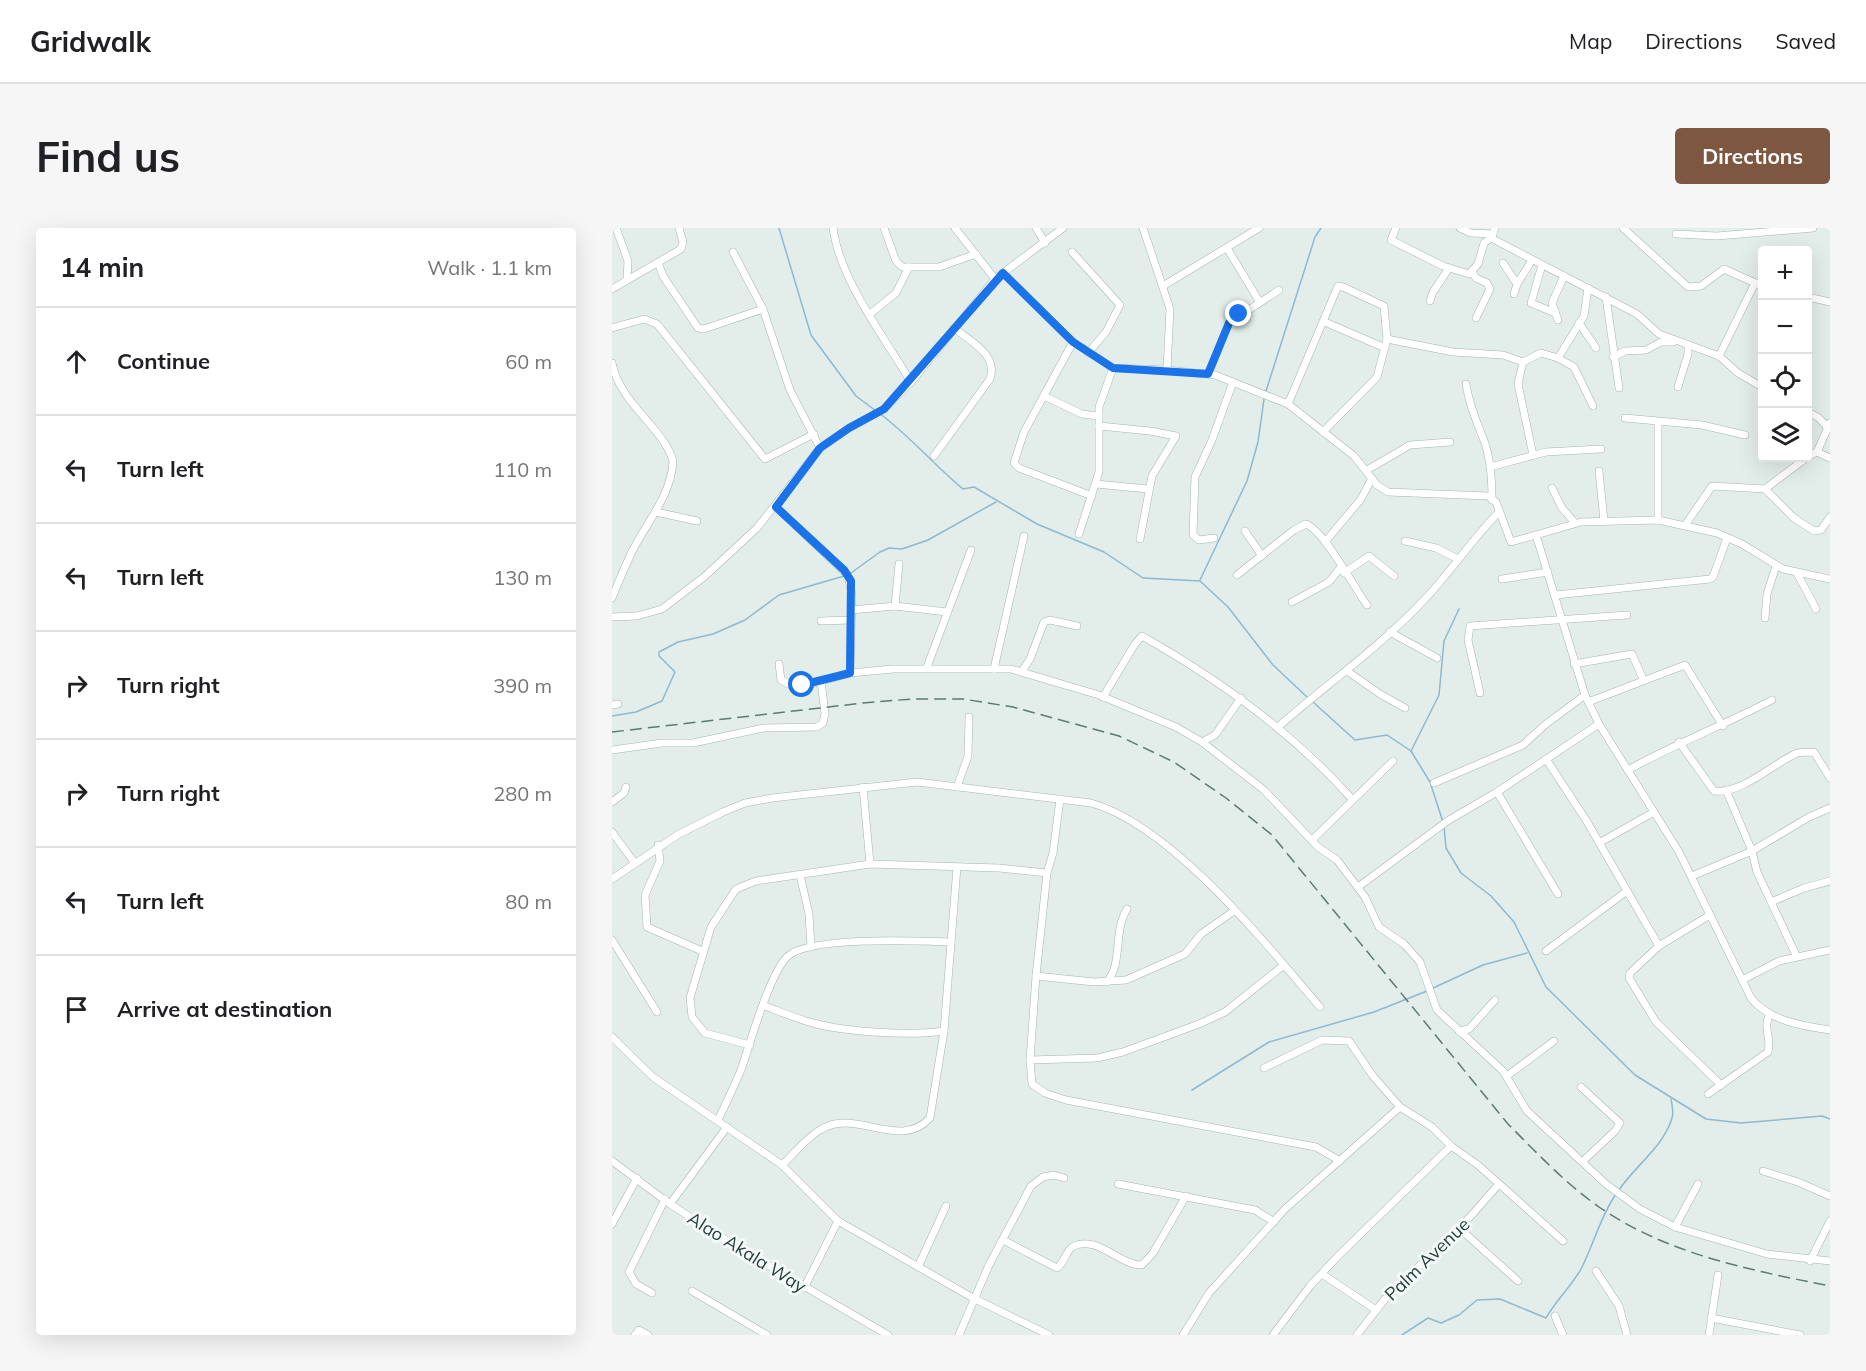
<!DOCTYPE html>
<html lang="en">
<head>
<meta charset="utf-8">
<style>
  body { margin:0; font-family:Mulish,sans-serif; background:#f6f6f6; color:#202124 }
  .controls { position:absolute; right:18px; top:18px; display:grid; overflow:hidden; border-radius:6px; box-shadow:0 6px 24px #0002 }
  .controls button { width:54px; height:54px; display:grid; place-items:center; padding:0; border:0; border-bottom:2px solid #e0e0e0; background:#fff; color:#202124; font:30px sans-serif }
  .stop { position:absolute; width:18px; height:18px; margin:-14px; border:4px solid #1a73e8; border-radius:50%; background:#fff }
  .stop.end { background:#1a73e8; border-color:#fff; box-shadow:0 2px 6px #0008 }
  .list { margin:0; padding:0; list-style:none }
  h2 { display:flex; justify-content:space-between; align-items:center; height:78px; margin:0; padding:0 24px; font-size:26px }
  h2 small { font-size:20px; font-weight:400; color:#757577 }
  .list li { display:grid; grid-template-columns:39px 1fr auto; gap:18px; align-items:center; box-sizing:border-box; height:108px; padding:0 24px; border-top:2px solid #e0e0e0 }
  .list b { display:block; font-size:22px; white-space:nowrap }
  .list em { font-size:20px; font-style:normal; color:#757577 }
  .icon { flex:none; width:33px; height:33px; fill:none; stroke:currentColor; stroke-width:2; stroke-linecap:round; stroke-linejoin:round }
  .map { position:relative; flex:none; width:1218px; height:1107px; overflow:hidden; border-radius:6px }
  header { display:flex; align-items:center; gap:36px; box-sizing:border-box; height:84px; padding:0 30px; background:#fff; border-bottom:2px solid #e0e0e0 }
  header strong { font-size:28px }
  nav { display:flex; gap:33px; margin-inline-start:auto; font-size:21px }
  .intro { display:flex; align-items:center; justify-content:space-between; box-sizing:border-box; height:144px; padding:0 36px }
  h1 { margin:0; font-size:42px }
  .button { padding:15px 27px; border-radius:6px; background:#7d573f; color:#fff; font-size:21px; font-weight:700 }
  main { display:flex; gap:36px; padding:0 36px }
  aside { flex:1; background:#fff; border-radius:6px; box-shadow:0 6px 24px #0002 }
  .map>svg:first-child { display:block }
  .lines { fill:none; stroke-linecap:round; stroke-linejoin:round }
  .stream { stroke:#8dbad0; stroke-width:1.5 }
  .minor-casing { stroke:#a6b5b2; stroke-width:8 }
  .minor { stroke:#fff; stroke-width:7 }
  .rail { stroke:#5e7976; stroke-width:1.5; stroke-dasharray:12 6; stroke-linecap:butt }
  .route { stroke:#1a73e8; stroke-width:8 }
  .labels { text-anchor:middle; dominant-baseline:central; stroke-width:6; stroke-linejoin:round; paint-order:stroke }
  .street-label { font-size:18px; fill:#233e3b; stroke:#f4f9f7 }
</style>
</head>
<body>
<header>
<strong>Gridwalk</strong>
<nav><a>Map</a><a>Directions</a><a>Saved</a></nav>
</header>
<div class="intro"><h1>Find us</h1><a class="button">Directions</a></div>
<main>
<aside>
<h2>14 min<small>Walk · 1.1 km</small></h2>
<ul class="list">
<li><svg class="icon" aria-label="ahead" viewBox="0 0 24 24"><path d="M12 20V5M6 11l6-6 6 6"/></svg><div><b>Continue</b></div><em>60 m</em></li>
<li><svg class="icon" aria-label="left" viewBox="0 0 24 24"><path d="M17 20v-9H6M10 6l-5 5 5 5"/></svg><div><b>Turn left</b></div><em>110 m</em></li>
<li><svg class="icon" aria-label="left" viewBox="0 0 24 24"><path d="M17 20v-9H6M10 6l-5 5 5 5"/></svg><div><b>Turn left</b></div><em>130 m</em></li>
<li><svg class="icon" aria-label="right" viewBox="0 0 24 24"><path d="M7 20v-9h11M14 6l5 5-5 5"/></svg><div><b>Turn right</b></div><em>390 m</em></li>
<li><svg class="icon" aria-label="right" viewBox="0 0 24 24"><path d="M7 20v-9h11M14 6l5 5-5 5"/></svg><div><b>Turn right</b></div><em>280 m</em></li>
<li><svg class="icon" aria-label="left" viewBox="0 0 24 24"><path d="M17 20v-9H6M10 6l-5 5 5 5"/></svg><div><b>Turn left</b></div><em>80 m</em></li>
<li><svg class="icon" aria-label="arrive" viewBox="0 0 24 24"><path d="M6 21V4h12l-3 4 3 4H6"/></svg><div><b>Arrive at destination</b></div></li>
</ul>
</aside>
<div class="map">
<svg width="1218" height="1107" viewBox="0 0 1218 1107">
  <rect width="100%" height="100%" fill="#e3edea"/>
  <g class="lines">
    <g class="stream">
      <polyline points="167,0 199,107 244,168 264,183"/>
      <polyline points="654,163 703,9 709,0"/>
      <path d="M267 185C298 208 322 237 351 261L362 259 425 296 492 324 531 350 588 353 616 379 661 437 695 469"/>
      <polyline points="239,345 268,324 277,320 290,321 316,312 384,274"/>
      <polyline points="588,352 635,253 646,214 652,171"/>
      <polyline points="701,474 743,512 775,507 799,523 818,554 831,594"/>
      <polyline points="0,488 24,484 50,473 63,444 47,428 47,424 66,414 101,406 133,392 167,367 232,348"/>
      <polyline points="799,523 827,467 832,413 847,381"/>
      <polyline points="832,599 834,620 849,645 879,668 902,694 934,759 1023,847 1094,891 1129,895 1210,888 1218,891"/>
      <polyline points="819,761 871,737 915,725"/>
      <polyline points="580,862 657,814 762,784 815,763"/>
      <path d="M1007 962C1023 938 1052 918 1060 890 1062 885 1060 877 1059 871"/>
      <path d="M790 1107 816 1090 829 1095 847 1087 865 1072 888 1071 934 1090C944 1072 959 1059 969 1041 982 1016 988 989 1004 966"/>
    </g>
    <g class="minor-casing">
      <g id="minor">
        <polyline points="4,0 16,33 15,50"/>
        <path d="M221 0C228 52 272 109 299 154"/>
        <polyline points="272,0 284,33 290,39 327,39 364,26"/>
        <polyline points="343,0 383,51"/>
        <polyline points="424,0 433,15"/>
        <polyline points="531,0 558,81 555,142"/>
        <polyline points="784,0 779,12 831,38 857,46 866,36 872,15 879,10 883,0"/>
        <polyline points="848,0 859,5 881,6"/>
        <polyline points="1011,0 1076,59 1089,58 1112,41 1150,58"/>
        <polyline points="1064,6 1105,8 1201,0"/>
        <polyline points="879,10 1025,86 1047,106 1107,128 1126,145 1150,159"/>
        <polyline points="615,20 647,73"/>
        <polyline points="121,24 151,81 178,162 208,220"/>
        <polyline points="460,24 508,77 494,104 476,125"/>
        <polyline points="46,34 51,48 86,100 92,101 151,81"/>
        <polyline points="891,35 905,56"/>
        <polyline points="930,37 919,75 943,85"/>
        <polyline points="860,44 864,50 875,55 878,61 864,90"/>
        <polyline points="391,45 461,114 501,140 555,142 603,147 676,176 742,228 765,257 776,264 876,268 884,274 899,314 969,294 1046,292 1105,305 1130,316 1171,341 1218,351"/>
        <polyline points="551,58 647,0"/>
        <polyline points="0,61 69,21 71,14 67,0"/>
        <polyline points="902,66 905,56 920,32"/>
        <polyline points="994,69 1007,160"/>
        <polyline points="1196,69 1218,74"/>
        <polyline points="818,73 821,64 837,40"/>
        <polyline points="258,86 284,65 297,39"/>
        <polyline points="946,92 940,75 952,48"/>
        <polyline points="713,94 773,120"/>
        <polyline points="967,95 984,120"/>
        <polyline points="0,100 32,91 45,96 153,231 202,206"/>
        <polyline points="775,111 841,124 891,127 911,134"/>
        <polyline points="461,114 412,204 402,235 407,240 480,268"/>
        <polyline points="1107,128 1143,55"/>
        <polyline points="1001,129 1013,123 1034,122 1049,114 1061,114"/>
        <polyline points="946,130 972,88 976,60"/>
        <path d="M0 135C8 176 52 200 61 233 60 264 37 292 23 318 14 335 7 353 0 370"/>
        <polyline points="596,146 617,95 667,62"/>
        <path d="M854 156C857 176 864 192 871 210 879 229 880 252 880 272"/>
        <polyline points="1066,159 1076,126 1076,118"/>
        <polyline points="432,168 470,186 487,188"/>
        <polyline points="676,176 726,58 731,59 772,78 775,111 765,149 711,204"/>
        <polyline points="1196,184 1207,190 1215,199"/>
        <polyline points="1013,190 1090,197 1133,207"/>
        <polyline points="1046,195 1046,292"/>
        <polyline points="487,198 538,203 564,208 540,248 528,311"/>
        <polyline points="1205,224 1218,195"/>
        <polyline points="921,227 906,156 911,134 929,125 946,130 962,139 981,178"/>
        <path d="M322 228 378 151C386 126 359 114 342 100"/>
        <polyline points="1196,228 1205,224 1218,230"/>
        <polyline points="878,239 934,224 989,221"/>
        <polyline points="755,242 798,217 838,214"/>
        <polyline points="987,243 992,293"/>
        <polyline points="484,256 536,261"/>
        <polyline points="940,260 950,280 963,295"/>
        <polyline points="1153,261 1182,290 1202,303 1209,302 1218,289"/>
        <polyline points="164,279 236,347 240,367 238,445"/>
        <polyline points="44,284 85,293"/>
        <polyline points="1074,296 1100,258 1153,261 1194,230"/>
        <polyline points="633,303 650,328"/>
        <polyline points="467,306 487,244 487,179 501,140"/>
        <path d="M924 307 973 467 987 496 1067 624 1139 770C1157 793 1191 798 1218 802"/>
        <polyline points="602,310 587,312 581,307 583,249 600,212 621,154"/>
        <polyline points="793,313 824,320 846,331"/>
        <polyline points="713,314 749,271 760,250"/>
        <polyline points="732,345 757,328 782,348"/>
        <polyline points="1185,345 1204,381"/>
        <path d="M625 347 682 302 694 296C713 304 741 358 755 377"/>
        <polyline points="890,351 936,344"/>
        <polyline points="944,367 1098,351 1101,349 1115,310"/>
        <polyline points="680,374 717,354 729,339"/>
        <polyline points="283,378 287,336"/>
        <polyline points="239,382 283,378 335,384"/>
        <polyline points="0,389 25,388 50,381 92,349 145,300 208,220 237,200 272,181 299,154 383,51 451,0"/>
        <polyline points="1153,390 1155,366 1164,338"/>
        <polyline points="209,393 239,392"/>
        <polyline points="778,404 825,430"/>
        <polyline points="167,436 169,452 181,458 200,456 238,445 281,441 399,441 487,467 564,499 590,514 652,562 706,619 725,632 753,669 767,699 792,716 808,734 825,782 891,843 915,883 994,956 1028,981 1063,999 1155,1026 1218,1033"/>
        <polyline points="962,436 1020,426 1031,451"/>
        <polyline points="315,439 359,322"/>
        <polyline points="382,441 412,308"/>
        <polyline points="410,443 418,431 432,394 438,392 465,398"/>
        <polyline points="735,443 768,466 793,480"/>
        <polyline points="868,465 856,412 858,398 1015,387"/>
        <path d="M491 469 523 416 530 408C608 452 680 504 740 571"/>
        <polyline points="976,474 1073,437 1111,498"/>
        <polyline points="0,477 6,476"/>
        <path d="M666 499C715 456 768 419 812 372 839 344 860 311 887 284"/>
        <polyline points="590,514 603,507 629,470"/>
        <path d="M1067 514 1102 563C1128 567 1161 536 1183 526 1189 523 1196 525 1202 524L1218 550"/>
        <polyline points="0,522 50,515 81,515 152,500 205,499 211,495 213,485 209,453"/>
        <polyline points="934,531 974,592 1047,718"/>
        <path d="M1016 542C1063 516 1112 497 1160 472"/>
        <polyline points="822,555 911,517 934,496 973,467"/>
        <polyline points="251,559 258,636"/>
        <polyline points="345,559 356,528 357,489"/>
        <polyline points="1114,562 1140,623 1145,644 1184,727"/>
        <polyline points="885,564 946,666"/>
        <polyline points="448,571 441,625 435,645 424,748 418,832 420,856 433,865 454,872 704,919 728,933"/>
        <polyline points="0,574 12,565 14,559"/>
        <polyline points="0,604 22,634"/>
        <polyline points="700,612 781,533"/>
        <polyline points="987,615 1042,584"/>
        <polyline points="46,617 48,633 33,667 35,699 90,723"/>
        <polyline points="188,647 197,686 199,719"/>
        <polyline points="1080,648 1140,623 1197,589 1218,580"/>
        <path d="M0 651 67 606 111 584 133 575 160 570 305 554 479 575C559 597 654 716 708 779"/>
        <polyline points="746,659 837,592 885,564 987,496"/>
        <polyline points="1159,674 1192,660 1218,653"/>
        <polyline points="1098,687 1047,718 1018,745 1017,750 1044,794 1109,857"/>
        <polyline points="0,712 45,784"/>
        <polyline points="934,723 1015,663"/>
        <polyline points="424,748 482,754 514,752 573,726 589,706 622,683"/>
        <polyline points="1132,751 1167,733 1218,722"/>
        <path d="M495 754C511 735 501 704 515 681"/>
        <path d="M153 778C169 784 185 791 201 795 234 804 298 808 332 803"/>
        <polyline points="847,803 857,801 883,772"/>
        <polyline points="0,809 41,849 170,937 226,993 361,1070 437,1107"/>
        <polyline points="138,817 93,805 80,789 78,770 99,699 124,661 144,653 258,636 387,640 435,645"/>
        <polyline points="418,832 485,830 511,824 587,796 613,784 672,737"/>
        <polyline points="652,840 710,812 737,813 761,848 788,879 820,899 839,918 866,937 951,1013"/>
        <polyline points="895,848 942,813"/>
        <polyline points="969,859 1008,895 1003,903 971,933"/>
        <path d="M1096 866 1156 824C1160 810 1150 799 1158 786"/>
        <path d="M106 892C114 875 122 859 129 842 138 816 158 744 176 728 199 708 306 713 339 714"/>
        <polyline points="0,933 58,976 123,1018 276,1107"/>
        <path d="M170 937C184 924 198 905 216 898 249 885 290 921 318 890L332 803 345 639"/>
        <polyline points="1151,943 1186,954 1218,968"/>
        <polyline points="506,956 643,982 662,994"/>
        <polyline points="58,976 115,899"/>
        <polyline points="0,996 25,950"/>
        <polyline points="1063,999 1086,956"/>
        <polyline points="847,1000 906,1053"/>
        <path d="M391 1012 445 1040C453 1035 454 1021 462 1018 485 1007 509 1038 530 1037L541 1025 574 968"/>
        <polyline points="1198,1033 1218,993"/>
        <polyline points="306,1039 334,978"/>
        <polyline points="984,1043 1007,1078 1015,1107"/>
        <polyline points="710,1046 764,1082"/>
        <polyline points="192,1060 226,993"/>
        <polyline points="80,1063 155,1107"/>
        <polyline points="40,1065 24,1056 17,1044 53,971"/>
        <polyline points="943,1088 951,1107"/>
        <polyline points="1099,1090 1188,1107"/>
        <polyline points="23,1107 27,1102 36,1107"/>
        <polyline points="347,1107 377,1037 419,958 431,949 442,947 452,950"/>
        <polyline points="571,1107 597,1065 673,981 788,879"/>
        <polyline points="661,1107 698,1058 726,1028 839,918"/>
        <polyline points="745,1107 773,1071 858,989 886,957"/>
        <polyline points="1097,1107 1106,1047"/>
      </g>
    </g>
    <use href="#minor" class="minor"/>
    <path class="rail" d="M0 504 251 475 300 471H351L401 479 507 508 562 534 614 570 660 607 896 896C925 925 953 955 987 979 1055 1026 1138 1042 1218 1058"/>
  </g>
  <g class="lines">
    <polyline class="route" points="190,457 238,445 239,353 232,342 164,279 208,220 237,200 272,181 391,45 461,114 501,140 596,146 617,95 627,86"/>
  </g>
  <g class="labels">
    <g class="street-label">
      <text transform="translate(135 1024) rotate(32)">Alao Akala Way</text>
      <text transform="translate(815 1031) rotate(-44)">Palm Avenue</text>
    </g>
  </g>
</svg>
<div class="controls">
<button>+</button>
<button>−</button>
<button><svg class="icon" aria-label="locate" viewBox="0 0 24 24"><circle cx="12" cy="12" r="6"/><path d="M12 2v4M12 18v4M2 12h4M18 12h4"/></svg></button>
<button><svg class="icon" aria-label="layers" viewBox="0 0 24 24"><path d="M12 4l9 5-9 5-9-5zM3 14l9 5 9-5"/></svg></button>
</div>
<div class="stop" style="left:190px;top:457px"></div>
<div class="stop end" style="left:627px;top:86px"></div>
</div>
</main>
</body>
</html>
